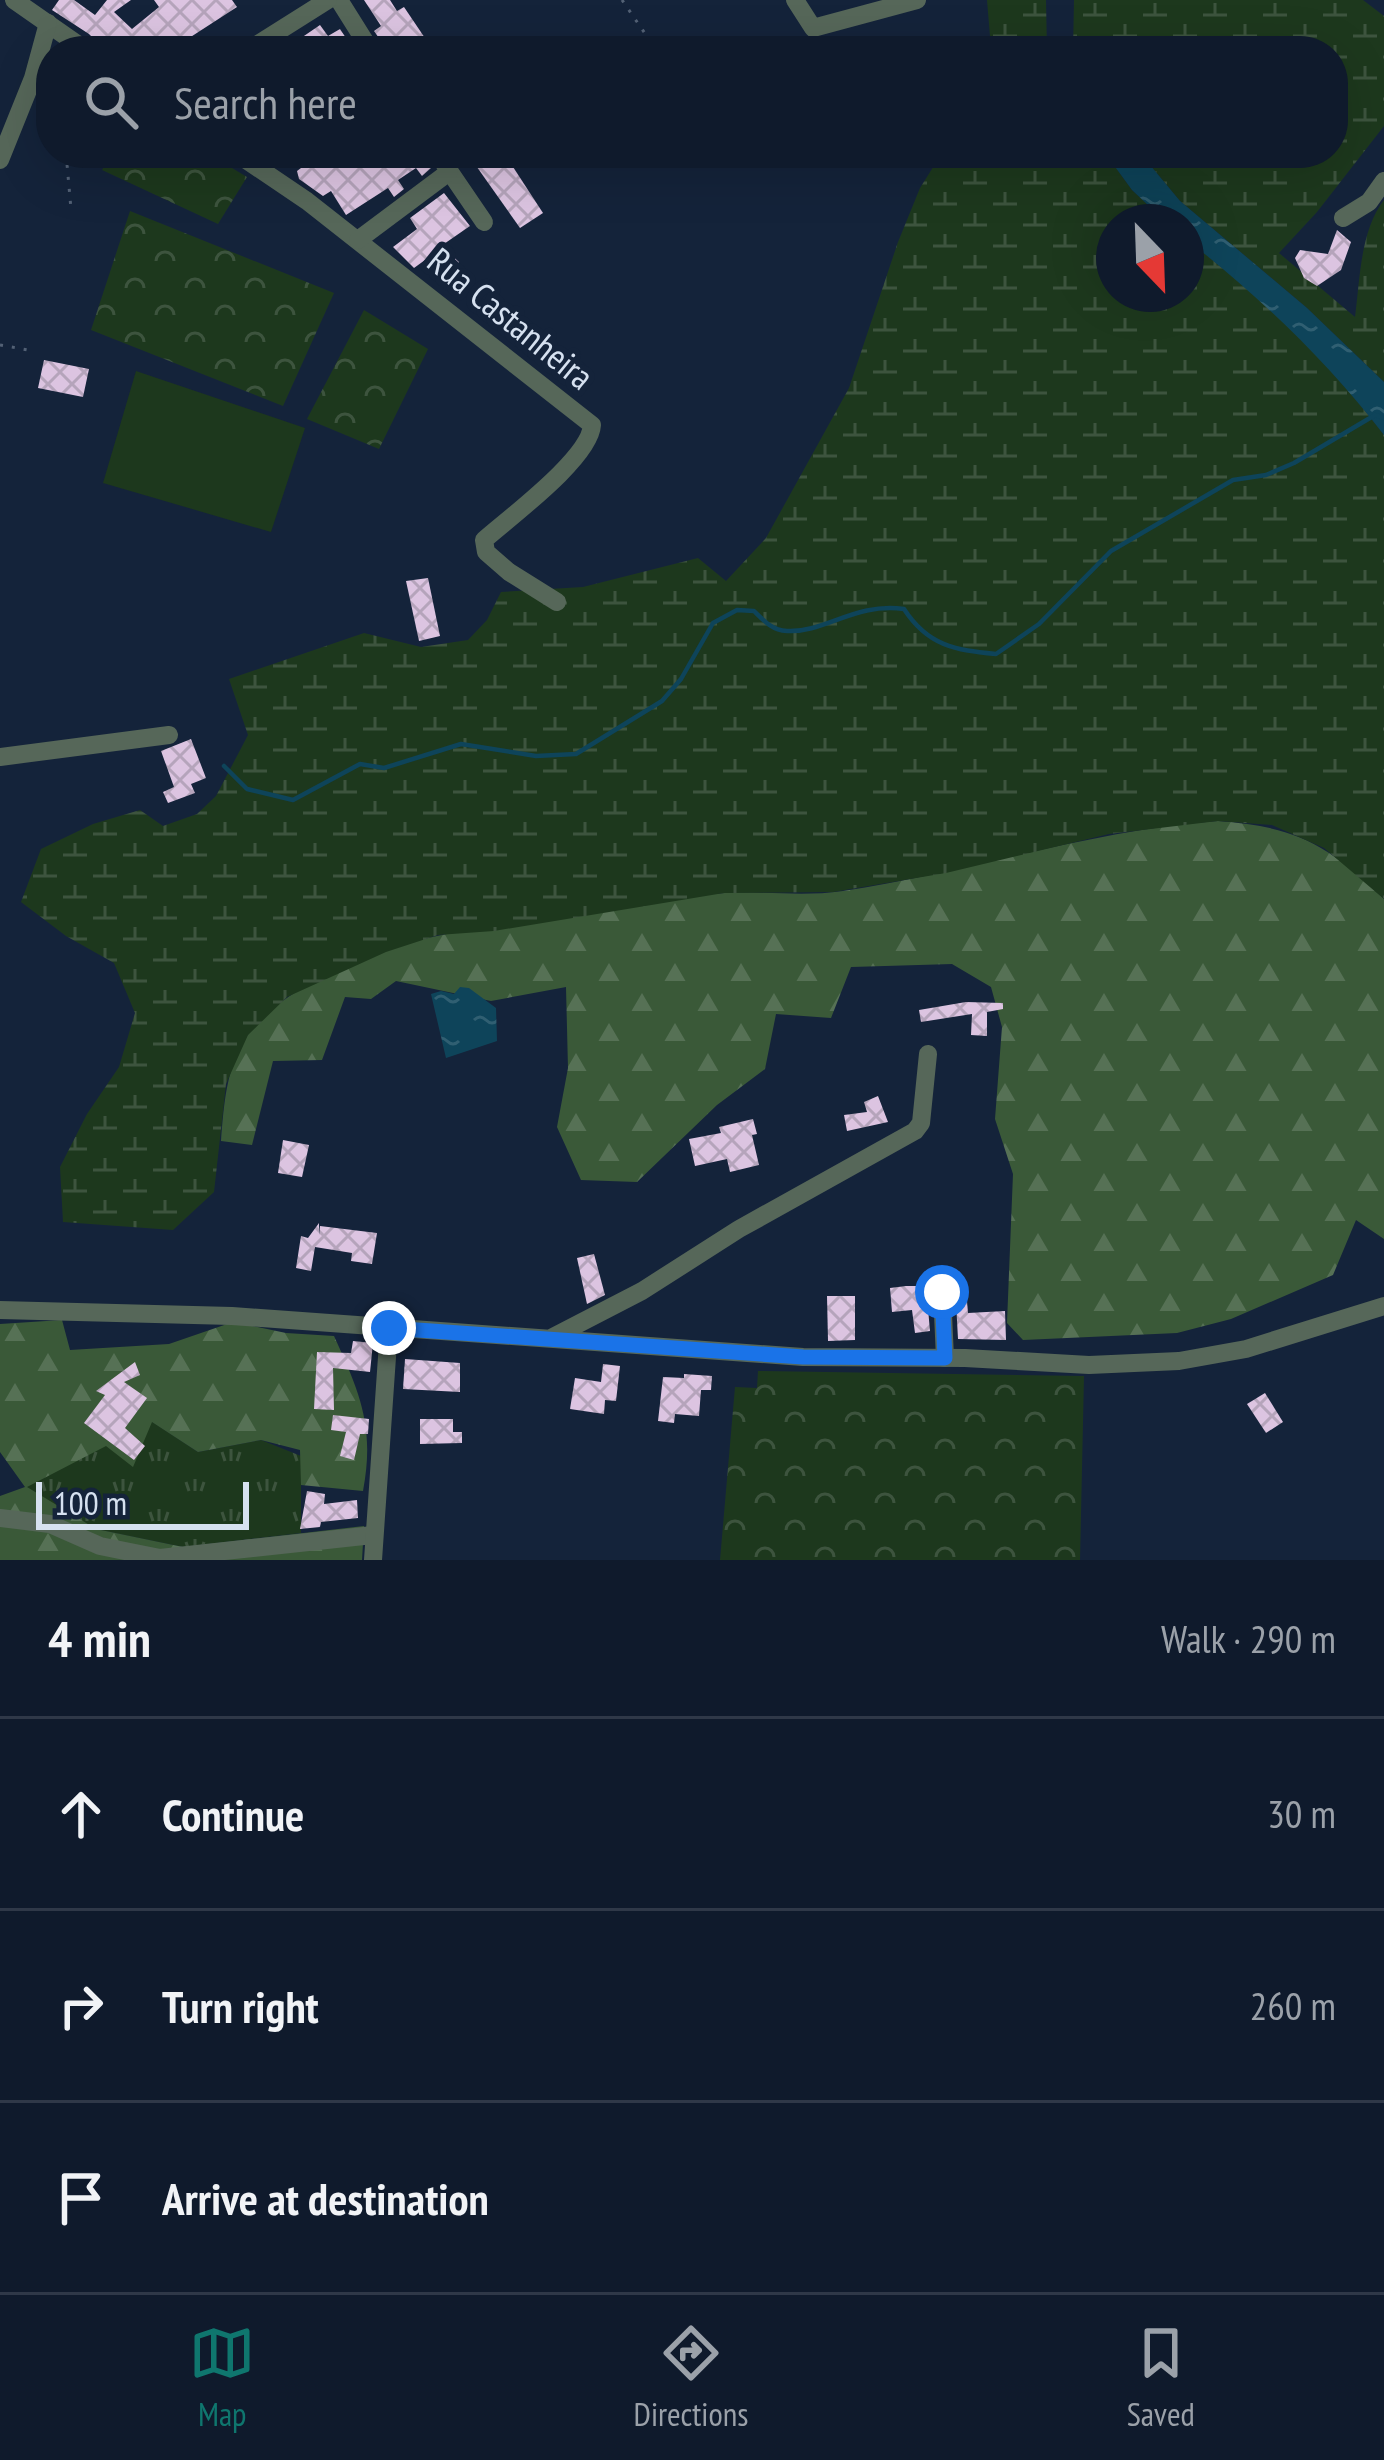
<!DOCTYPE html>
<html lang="en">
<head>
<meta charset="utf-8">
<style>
  body { margin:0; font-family:"PT Sans Narrow",sans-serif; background:#1d2738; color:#f1f3f6 }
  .compass { position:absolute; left:1096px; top:204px; width:108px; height:108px; border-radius:50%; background:#0f1a2c; box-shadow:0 12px 48px #0002; rotate:157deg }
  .scale { position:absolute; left:36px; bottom:30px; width:213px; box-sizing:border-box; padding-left:12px; border:6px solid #d6e1f0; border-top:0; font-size:33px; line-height:42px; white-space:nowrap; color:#d6e1f0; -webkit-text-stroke:9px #14233a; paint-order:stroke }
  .stop { position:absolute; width:36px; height:36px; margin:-27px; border:9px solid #1a73e8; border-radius:50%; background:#fff }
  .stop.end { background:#1a73e8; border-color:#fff; box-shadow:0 3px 12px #0008 }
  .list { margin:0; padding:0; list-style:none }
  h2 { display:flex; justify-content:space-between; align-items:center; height:156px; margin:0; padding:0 48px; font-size:51px }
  h2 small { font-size:39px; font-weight:400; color:#9ba1a9 }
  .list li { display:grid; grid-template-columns:78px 1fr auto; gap:36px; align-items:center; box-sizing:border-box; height:192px; padding:0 48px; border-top:3px solid #2f3848 }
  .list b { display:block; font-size:45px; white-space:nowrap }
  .list em { font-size:39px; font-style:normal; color:#9ba1a9 }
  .icon { flex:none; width:66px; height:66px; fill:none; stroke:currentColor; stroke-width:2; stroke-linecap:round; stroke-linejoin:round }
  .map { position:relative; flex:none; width:1384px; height:1560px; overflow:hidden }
  .search { position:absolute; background:#0f1a2c; box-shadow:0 12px 48px #0002; left:36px; right:36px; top:36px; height:132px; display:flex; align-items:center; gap:30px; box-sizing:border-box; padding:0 42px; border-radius:48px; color:#9ba1a9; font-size:45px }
  .sheet { height:732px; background:#0f1a2c }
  nav { display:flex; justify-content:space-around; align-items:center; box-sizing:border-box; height:168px; border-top:3px solid #2f3848; background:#0f1a2c; font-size:33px; color:#9ba1a9 }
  nav a { display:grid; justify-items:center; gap:6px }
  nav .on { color:#0f766e }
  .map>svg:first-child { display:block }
  .grass { fill:url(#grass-tufts) }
  .forest { fill:url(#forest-firs) }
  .wetland { fill:url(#wetland-marsh) }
  .park { fill:url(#park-crowns) }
  .garden { fill:#1d381d }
  .water { fill:url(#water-ripples) }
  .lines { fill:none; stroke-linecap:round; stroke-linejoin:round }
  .stream { stroke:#0e445a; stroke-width:4.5 }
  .building { fill:url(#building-cross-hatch) }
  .path { stroke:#536175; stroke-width:3; stroke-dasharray:3 9; stroke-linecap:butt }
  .minor { stroke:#566759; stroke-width:18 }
  .route { stroke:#1a73e8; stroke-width:15 }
  .labels { text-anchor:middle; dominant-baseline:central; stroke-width:12; stroke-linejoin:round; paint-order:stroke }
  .street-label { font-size:36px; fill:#d6e1f0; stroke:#14233a }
</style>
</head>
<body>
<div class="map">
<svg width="1384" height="1560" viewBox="0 0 1384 1560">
  <defs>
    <pattern id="grass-tufts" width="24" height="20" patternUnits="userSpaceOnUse" patternTransform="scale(3)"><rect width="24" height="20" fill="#1d381d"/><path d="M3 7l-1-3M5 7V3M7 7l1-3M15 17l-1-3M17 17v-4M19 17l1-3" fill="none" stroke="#3d543e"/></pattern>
    <pattern id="forest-firs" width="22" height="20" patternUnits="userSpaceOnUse" patternTransform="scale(3)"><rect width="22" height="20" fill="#3a5938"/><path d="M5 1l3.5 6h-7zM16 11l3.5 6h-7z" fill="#567155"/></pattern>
    <pattern id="wetland-marsh" width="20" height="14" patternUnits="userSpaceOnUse" patternTransform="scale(3)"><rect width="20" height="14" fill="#1d381d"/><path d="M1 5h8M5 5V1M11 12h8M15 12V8" fill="none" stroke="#3d543e"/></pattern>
    <pattern id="park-crowns" width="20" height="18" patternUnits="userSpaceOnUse" patternTransform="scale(3)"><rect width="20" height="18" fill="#1d381d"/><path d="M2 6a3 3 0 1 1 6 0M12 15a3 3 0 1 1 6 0" fill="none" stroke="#3d543e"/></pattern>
    <pattern id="water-ripples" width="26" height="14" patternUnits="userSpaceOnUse" patternTransform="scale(3)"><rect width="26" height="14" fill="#0e445a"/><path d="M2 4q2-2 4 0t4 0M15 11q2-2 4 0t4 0" fill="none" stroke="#305f72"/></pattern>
    <pattern id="building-cross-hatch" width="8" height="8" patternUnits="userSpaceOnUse" patternTransform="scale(3)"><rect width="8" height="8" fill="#dcc4e1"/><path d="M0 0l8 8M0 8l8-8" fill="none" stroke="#b5a4bb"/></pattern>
  </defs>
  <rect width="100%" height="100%" fill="#14233a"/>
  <polygon class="grass" points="151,1421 198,1452 261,1440 301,1456 301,1533 183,1547 95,1529 26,1487"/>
  <g class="forest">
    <path d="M1218 821C1297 827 1327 844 1384 899V1239L1356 1220 1333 1275 1231 1319 1177 1333 1023 1340 1007 1323 1013 1174 995 1119 1002 1027 991 987 952 964 851 967 831 1018 776 1014 765 1069 717 1105 637 1182 581 1180 557 1127 568 1068 566 987 491 1001 396 981 371 999 345 997 322 1060 273 1061 252 1145 221 1141C224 1104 226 1068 247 1036 279 987 380 948 437 936 463 930 491 931 518 926 586 912 656 898 725 893 764 891 804 897 843 891 969 872 1091 830 1218 821Z"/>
    <path d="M62 1320 70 1350 169 1344 233 1322 286 1333 334 1336C360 1393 375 1427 363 1491L301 1485 300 1450 261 1440 198 1452 152 1422 133 1467 106 1446 27 1487 96 1529 183 1547 364 1526 362 1560H0V1496L25 1487 0 1452V1324Z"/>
  </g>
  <g class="wetland">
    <polygon points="987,0 1046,0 1047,51 986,51 990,36"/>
    <path d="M1074 0H1363L1384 16V126L1317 212 1279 253 1355 317C1360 280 1360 231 1384 200V382L1307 308 1180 201 1140 153H1333V51H1073Z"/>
    <path d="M942 153H1105L1132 190 1166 222H1114V294H1186V239C1260 296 1327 360 1384 435V899L1324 848 1272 825 1218 821 1109 834 946 873 833 892 724 893 494 931 438 935 386 952 287 997 248 1035 226 1084 214 1192 173 1230 63 1222 60 1167 87 1114 119 1067 135 1013 114 963 66 936 21 902 41 849 93 824 140 810 163 826 197 814 216 796 248 735 229 679 364 633 421 647 468 640 487 620 501 592 583 587 698 558 726 581 766 538 849 388 898 242 920 188Z"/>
  </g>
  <g class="park">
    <polygon points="112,153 207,153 247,177 218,224 102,170"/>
    <polygon points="130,211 334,293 283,406 91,330"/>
    <polygon points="364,310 428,349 379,449 307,419"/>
    <polygon points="758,1371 1084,1376 1080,1560 720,1560 735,1387 757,1388"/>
  </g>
  <polygon class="garden" points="136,371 305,428 271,532 103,483"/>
  <g class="water">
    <path d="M1105 153H1140L1180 201 1307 308 1384 382V435C1327 361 1260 297 1186 239V222H1166L1132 190Z"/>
    <polygon points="460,987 469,988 496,1008 497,1041 446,1058 431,994 441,991 454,994"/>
  </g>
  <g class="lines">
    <path class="stream" d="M224 766 247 789 293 800 360 764 384 768 461 744 536 756 576 754 662 701 681 679 713 623 737 610 754 611C764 621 772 630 787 631 825 633 855 602 904 609 928 646 955 650 996 654L1039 624 1111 551 1233 480 1266 475 1294 463 1375 415 1384 418"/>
  </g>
  <g class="building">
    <polygon points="59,0 74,0 95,15 107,0 131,0 114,12 132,29 159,7 154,0 232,0 237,7 169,51 106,51 89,34 52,10"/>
    <polygon points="364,0 390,0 397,11 404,7 431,47 425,51 388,51 374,31 381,26"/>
    <polygon points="320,25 328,36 340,29 346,38 341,43 344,51 282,51"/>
    <polygon points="321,153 422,153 431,168 422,176 416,168 398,180 404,189 394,197 388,188 346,215 331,191 323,196 299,179 297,171"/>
    <polygon points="467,153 504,153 543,213 520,228"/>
    <polygon points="444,193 470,226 441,246 459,262 445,275 425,260 414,268 393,247 417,229 410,218"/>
    <polygon points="1337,230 1351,242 1341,270 1317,286 1304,278 1295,258 1300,250 1328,254"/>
    <polygon points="44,360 89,369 83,397 38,388"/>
    <polygon points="428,578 440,636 419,641 406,581"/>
    <polygon points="191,739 206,778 191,784 195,793 168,803 163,792 174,787 161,751"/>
    <polygon points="966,1002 1003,1003 1003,1009 987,1012 987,1036 971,1035 972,1014 921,1022 919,1010"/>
    <polygon points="878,1096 888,1122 847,1131 844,1115 867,1112 864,1102"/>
    <polygon points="753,1119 757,1134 752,1135 759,1165 730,1172 727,1159 695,1166 689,1139 721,1133 719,1127"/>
    <polygon points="283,1140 309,1145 302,1177 278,1173"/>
    <polygon points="319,1223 319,1235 320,1226 377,1233 372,1264 351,1261 352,1253 315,1247 311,1271 296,1268 301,1236 308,1238"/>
    <polygon points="594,1254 605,1295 587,1304 577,1258"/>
    <polygon points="906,1286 926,1286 930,1331 915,1333 912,1310 892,1312 890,1288"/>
    <polygon points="827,1296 855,1296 855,1340 828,1341"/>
    <polygon points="967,1301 968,1313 1005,1311 1006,1340 958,1339 956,1302"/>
    <polygon points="353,1341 373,1343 370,1372 333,1368 334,1410 314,1409 317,1352 351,1353"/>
    <polygon points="405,1359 460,1363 460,1392 403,1389"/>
    <polygon points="135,1362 140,1375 124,1382 147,1398 125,1428 145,1446 134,1460 84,1423 105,1395 96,1391"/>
    <polygon points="603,1364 620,1366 616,1401 605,1400 604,1414 570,1409 575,1378 601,1382"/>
    <polygon points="684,1374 712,1376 711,1390 701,1390 699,1416 675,1414 674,1423 658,1421 663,1377 684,1378"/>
    <polygon points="1265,1393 1283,1422 1266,1433 1247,1404"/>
    <polygon points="333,1415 369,1419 368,1434 360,1434 354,1460 340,1456 346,1432 331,1430"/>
    <polygon points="420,1419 453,1419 453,1432 462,1432 462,1443 420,1444"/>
    <polygon points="307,1491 325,1494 324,1504 357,1500 358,1518 321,1522 320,1527 300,1529"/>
  </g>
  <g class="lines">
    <g class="path">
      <polyline points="622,0 657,51"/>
      <polyline points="66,153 71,209"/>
      <polyline points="0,345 34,351"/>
    </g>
    <g class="minor">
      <polyline points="14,0 87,51"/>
      <polyline points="339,0 371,51"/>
      <polyline points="795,0 813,28 917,0"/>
      <polyline points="247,51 328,0"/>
      <path d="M236 153 307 201 592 425C590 458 510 517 484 540L486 552 509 572 557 602"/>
      <polyline points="437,153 484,222"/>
      <polyline points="283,158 291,153"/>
      <polyline points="0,160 33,78 48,23"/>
      <polyline points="1343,218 1369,202 1384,181"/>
      <polyline points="358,240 449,172"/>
      <polyline points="0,757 169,735"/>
      <polyline points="942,1292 945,1358"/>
      <polyline points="0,1310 232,1316 803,1357 965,1358 1089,1365 1179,1361 1246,1349 1384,1306"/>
      <polyline points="553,1337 642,1291 739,1229 915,1131 921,1123 928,1054"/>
      <polyline points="0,1518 50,1524 100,1546 160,1558 373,1535"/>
      <polyline points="373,1560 389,1328"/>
    </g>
  </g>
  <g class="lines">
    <polyline class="route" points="389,1328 803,1357 945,1358 942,1292"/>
  </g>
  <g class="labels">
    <g class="street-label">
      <text transform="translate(511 318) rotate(39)">Rua Castanheira</text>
    </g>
  </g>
</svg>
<svg class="compass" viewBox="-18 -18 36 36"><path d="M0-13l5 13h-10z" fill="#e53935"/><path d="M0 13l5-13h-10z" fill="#9ba1a9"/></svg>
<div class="scale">100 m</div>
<div class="stop" style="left:942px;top:1292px"></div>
<div class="stop end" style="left:389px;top:1328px"></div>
<div class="search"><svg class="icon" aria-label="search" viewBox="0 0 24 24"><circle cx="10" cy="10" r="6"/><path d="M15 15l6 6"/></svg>Search here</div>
</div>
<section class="sheet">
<h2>4 min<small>Walk · 290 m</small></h2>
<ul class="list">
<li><svg class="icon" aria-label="ahead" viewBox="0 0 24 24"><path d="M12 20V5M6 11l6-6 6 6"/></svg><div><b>Continue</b></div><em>30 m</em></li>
<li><svg class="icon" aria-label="right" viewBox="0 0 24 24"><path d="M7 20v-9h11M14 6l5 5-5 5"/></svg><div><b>Turn right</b></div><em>260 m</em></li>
<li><svg class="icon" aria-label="arrive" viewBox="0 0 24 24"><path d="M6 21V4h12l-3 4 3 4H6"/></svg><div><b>Arrive at destination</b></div></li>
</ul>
</section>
<nav>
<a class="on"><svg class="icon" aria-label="map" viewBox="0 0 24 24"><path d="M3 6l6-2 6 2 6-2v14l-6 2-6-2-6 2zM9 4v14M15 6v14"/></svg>Map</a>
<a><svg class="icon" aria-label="directions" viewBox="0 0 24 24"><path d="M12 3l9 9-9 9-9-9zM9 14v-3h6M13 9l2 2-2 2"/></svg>Directions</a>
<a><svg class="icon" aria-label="saved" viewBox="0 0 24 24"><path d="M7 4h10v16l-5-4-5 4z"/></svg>Saved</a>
</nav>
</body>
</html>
